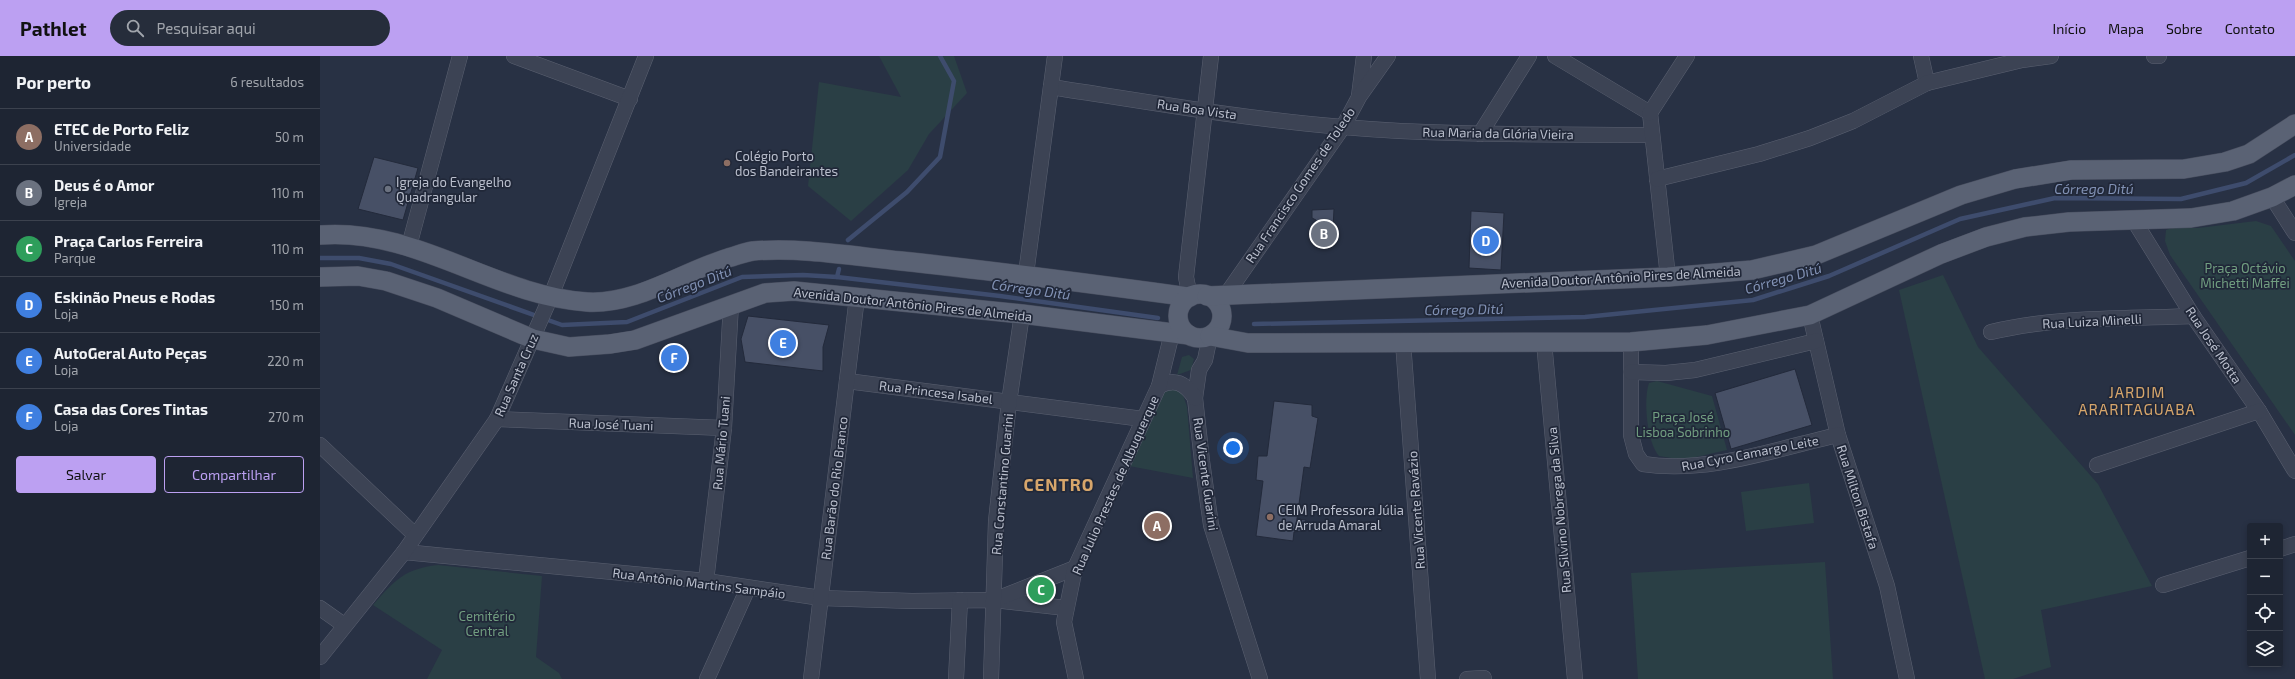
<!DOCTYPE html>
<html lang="pt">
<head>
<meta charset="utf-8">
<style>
  body { margin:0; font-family:"Exo 2",sans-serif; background:#262d3b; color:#f1f3f6 }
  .controls { position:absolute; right:12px; bottom:12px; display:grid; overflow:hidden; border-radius:4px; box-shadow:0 2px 6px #0003 }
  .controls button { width:36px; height:36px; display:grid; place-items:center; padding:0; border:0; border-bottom:1px solid #3c424e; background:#1e2533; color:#f1f3f6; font:20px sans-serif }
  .you { position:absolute; left:913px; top:392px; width:14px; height:14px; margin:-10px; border:3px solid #fff; border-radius:50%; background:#1a73e8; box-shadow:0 0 0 6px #1a73e833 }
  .badge { display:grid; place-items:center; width:26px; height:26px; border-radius:50%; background:#bca0f2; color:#fff; font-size:13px; font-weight:700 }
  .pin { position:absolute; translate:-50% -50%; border:2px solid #fff; box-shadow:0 1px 4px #0006 }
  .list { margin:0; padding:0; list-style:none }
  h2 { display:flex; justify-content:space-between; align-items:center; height:52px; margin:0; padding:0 16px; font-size:17px }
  h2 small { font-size:13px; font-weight:400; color:#a1a5ac }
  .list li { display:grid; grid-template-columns:26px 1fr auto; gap:12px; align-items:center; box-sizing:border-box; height:56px; padding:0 16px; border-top:1px solid #3c424e }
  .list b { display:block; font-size:15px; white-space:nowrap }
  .list p { margin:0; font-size:13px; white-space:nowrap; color:#a1a5ac }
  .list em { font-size:13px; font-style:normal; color:#a1a5ac }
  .actions { display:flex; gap:8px; padding:12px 16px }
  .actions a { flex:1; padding:9px 0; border:1px solid #bca0f2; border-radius:4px; text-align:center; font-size:14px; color:#bca0f2 }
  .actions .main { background:#bca0f2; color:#111 }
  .icon { flex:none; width:22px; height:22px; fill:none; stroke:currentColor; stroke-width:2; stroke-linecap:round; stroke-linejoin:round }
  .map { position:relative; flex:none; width:1975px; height:623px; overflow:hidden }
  header { display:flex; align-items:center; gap:24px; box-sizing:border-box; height:56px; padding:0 20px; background:#bca0f2; color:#111 }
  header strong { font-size:19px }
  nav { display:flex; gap:22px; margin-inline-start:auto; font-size:14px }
  .search { width:280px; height:36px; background:#262d3b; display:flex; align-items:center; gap:10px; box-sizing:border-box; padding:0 14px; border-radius:22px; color:#a1a5ac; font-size:15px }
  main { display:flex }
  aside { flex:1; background:#1e2533 }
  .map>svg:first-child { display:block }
  .green { fill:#2a3f45 }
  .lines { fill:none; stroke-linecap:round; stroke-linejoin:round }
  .stream { stroke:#3e4c6d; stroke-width:4.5 }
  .building { fill:#475066; stroke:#232a3b }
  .minor-casing { stroke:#5b6171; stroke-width:16 }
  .major-casing { stroke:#464c5d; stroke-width:20 }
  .minor { stroke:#3c4354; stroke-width:15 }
  .major { stroke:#5a6274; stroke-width:19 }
  .education-dot { fill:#8d6e63; stroke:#212839; stroke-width:1.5 }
  .worship-dot { fill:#6b7280; stroke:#212839; stroke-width:1.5 }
  .labels { text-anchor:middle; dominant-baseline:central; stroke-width:3.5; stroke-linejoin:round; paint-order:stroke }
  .street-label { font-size:13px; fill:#babfcd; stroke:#212839 }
  .poi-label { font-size:13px; fill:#babfcd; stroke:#212839; text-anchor:start }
  .park-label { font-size:13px; fill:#719e80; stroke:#212839 }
  .water-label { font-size:14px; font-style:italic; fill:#8191b4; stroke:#212839 }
  .quarter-label { font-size:15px; letter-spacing:1px; fill:#d7a66b; stroke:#212839 }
  .district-label { font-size:17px; font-weight:bold; letter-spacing:1px; fill:#d7a66b; stroke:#212839 }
</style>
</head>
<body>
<header>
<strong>Pathlet</strong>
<div class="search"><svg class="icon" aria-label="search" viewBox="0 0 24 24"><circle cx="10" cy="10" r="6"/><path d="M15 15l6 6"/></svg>Pesquisar aqui</div>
<nav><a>Início</a><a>Mapa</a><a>Sobre</a><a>Contato</a></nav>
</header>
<main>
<aside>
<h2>Por perto<small>6 resultados</small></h2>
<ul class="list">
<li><span class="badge" style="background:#8d6e63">A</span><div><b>ETEC de Porto Feliz</b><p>Universidade</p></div><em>50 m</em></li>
<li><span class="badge" style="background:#6b7280">B</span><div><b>Deus é o Amor</b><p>Igreja</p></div><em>110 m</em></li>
<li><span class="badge" style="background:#2e9e5b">C</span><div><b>Praça Carlos Ferreira</b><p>Parque</p></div><em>110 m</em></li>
<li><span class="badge" style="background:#3f7fe0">D</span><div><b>Eskinão Pneus e Rodas</b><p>Loja</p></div><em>150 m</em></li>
<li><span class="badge" style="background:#3f7fe0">E</span><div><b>AutoGeral Auto Peças</b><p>Loja</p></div><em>220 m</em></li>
<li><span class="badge" style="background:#3f7fe0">F</span><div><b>Casa das Cores Tintas</b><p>Loja</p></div><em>270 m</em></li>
</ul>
<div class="actions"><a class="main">Salvar</a><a>Compartilhar</a></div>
</aside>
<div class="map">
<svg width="1975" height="623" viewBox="0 0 1975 623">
  <rect width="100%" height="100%" fill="#283144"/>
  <g class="green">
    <polygon points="559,0 634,0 647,37 609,78 588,114 531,165 488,130 499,26 581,41"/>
    <polygon points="1936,165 1951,170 1975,205 1975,379 1850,199 1845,185 1846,174 1852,172 1878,172"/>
    <polygon points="1623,219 1658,291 1778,428 1832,530 1721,554 1731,611 1693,623 1665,623 1579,234"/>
    <polygon points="869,299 874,303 871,314 857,319 862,301"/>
    <path d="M1337 325 1392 340 1407 394 1363 404 1339 400C1327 387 1323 344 1329 327Z"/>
    <polygon points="852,331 862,336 867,351 873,422 809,410 843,338"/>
    <polygon points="1489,427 1494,467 1426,475 1421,436"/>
    <polygon points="1505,506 1513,623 1318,623 1311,517"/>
    <path d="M118 509 222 520 216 601 239 617 242 623H107L122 594 53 549C75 524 84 513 118 509Z"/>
    <polygon points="729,528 732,531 728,542 695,541"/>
  </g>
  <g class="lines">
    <g class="stream">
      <polyline points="528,184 587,136 620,101 634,25 620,0"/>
      <polyline points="0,202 39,202 71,208 242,269 307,266 422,221 483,219 517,221 680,240 838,262"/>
      <polyline points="517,221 519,213"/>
      <polyline points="934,268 1265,261 1433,244 1509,220 1640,163 1735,142 1861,143 1926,127 1975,99"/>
    </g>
  </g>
  <g class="building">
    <polygon points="54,101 98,112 83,164 38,153"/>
    <polygon points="1014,153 1012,191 996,191 996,164 992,162 992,154"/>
    <polygon points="1151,155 1184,157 1181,214 1149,212"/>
    <polygon points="428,260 509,269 503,291 503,315 425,306 421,283"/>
    <polygon points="1475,313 1492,369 1411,393 1395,337"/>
    <polygon points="954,345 992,349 992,360 998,362 990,412 984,411 977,463 986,464 982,475 974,476 973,485 936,480 943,425 936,424 938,400 947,400"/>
  </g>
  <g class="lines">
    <g class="minor-casing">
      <g id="minor">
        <polyline points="194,0 310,43"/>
        <polyline points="1235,0 1330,57"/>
        <polyline points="1601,0 1607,27"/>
        <polyline points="1834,0 1839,0"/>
        <path d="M731 31C828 46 925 63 1023 71 1126 80 1229 78 1332 79"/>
        <polyline points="1039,40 1044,0"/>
        <polyline points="1330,57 1348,221"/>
        <polyline points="1330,57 1367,0"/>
        <polyline points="1160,78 1209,0"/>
        <polyline points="1337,123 1439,98 1490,82 1533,65 1607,27 1702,4 1731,0"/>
        <polyline points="1952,141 1975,177"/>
        <polyline points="1813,163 1873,260 1939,355 1975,415"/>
        <polyline points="89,190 140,0"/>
        <polyline points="706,218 735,0"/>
        <polyline points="906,239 1023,71 1039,41 1068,0"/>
        <polyline points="870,241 866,221 891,0"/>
        <polyline points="1490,259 1518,379 1567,530 1587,623"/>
        <path d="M1671 276C1737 260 1806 263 1873 260"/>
        <polyline points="890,280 885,304 879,314 875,342 882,405 891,469 940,623"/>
        <polyline points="1083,286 1108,623"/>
        <polyline points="1224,286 1255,623"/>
        <path d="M1311 286V379L1316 398 1323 408C1388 418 1455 393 1518 379"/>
        <polyline points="1311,316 1346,317 1375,314 1496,285"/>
        <polyline points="527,325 823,363"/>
        <path d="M839 330C855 322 865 327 875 342"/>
        <polyline points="177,363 404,372"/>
        <polyline points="0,389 95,479"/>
        <polyline points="1777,409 1939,355"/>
        <polyline points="1960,493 1975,488"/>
        <polyline points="84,496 386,525 501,542 592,545 674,544 746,552"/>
        <polyline points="386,525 404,372 411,248"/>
        <polyline points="1843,529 1930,502"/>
        <polyline points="679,542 755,512"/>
        <polyline points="0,552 24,569"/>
        <polyline points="0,601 84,496 177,363 231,240 326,0"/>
        <polyline points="387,623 428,532"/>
        <polyline points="491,623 537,241"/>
        <polyline points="636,623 640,544"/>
        <polyline points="671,623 676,465 689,346 702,258"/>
        <polyline points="756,623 744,566 755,512 839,330 852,277"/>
        <polyline points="1147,623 1164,622"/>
      </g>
    </g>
    <g class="major-casing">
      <g id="major">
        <path d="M0 179C95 171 175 240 267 246 316 249 362 216 408 202 416 200 425 196 433 195 482 191 532 200 581 205 677 215 773 228 870 241"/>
        <polyline points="0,221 38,220 66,225 117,242 213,283 249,291 290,288 315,284 445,237 474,235 702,258 869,279"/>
        <circle cx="880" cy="260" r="22"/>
        <polyline points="887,240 1348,221 1432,214 1496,199 1641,139 1695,123 1751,114 1864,113 1905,106 1929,98 1975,68"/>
        <polyline points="890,280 928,287 1311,286 1387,279 1490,259 1621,198 1666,181 1705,171 1749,166 1871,162 1913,155 1952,141 1975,129"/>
      </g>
    </g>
    <use href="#minor" class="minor"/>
    <use href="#major" class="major"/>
  </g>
  <g class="education-dot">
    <circle cx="407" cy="107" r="4"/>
    <circle cx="950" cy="461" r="4"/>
  </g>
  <circle class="worship-dot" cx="68" cy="133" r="4"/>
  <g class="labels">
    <g class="street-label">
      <text transform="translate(877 53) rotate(8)">Rua Boa Vista</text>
      <text transform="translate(1178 77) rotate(1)">Rua Maria da Glória Vieira</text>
      <text transform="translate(980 129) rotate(-56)">Rua Francisco Gomes de Toledo</text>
      <text transform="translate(1301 221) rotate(-3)">Avenida Doutor Antônio Pires de Almeida</text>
      <text transform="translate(593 248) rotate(6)">Avenida Doutor Antônio Pires de Almeida</text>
      <text transform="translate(1772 265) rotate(-3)">Rua Luiza Minelli</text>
      <text transform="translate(1894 289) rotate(56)">Rua José Motta</text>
      <text transform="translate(196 319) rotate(-66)">Rua Santa Cruz</text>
      <text transform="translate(616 336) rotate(7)">Rua Princesa Isabel</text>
      <text transform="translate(291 368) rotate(2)">Rua José Tuani</text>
      <text transform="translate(401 387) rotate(-85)">Rua Mário Tuani</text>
      <text transform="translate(1430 397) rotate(-11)">Rua Cyro Camargo Leite</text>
      <text transform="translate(886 418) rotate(82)">Rua Vicente Guarini</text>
      <text transform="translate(682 428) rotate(-85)">Rua Constantino Guarini</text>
      <text transform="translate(795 429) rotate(-66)">Rua Julio Prestes de Albuquerque</text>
      <text transform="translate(514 432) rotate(-83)">Rua Barão do Rio Branco</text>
      <text transform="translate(1538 441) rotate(72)">Rua Milton Bistafa</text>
      <text transform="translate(1096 454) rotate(-94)">Rua Vicente Ravázio</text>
      <text transform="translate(1239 454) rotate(-95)">Rua Silvino Nobrega da Silva</text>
      <text transform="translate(379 527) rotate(7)">Rua Antônio Martins Sampáio</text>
    </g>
    <g class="poi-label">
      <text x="415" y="100">Colégio Porto<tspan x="415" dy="15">dos Bandeirantes</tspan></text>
      <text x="76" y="126">Igreja do Evangelho<tspan x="76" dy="15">Quadrangular</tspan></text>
      <text x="958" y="454">CEIM Professora Júlia<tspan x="958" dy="15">de Arruda Amaral</tspan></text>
    </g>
    <g class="park-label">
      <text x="1925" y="212">Praça Octávio<tspan x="1925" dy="15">Michetti Maffei</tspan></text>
      <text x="1363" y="361">Praça José<tspan x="1363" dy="15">Lisboa Sobrinho</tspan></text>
      <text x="167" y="560">Cemitério<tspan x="167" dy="15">Central</tspan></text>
    </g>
    <g class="water-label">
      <text x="1774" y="132">Córrego Ditú</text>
      <text transform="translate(1463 222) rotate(-16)">Córrego Ditú</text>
      <text transform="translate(374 228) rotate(-21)">Córrego Ditú</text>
      <text transform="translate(711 233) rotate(8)">Córrego Ditú</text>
      <text transform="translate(1144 253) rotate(-1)">Córrego Ditú</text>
    </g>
    <g class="quarter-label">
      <text x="1817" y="336">JARDIM<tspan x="1817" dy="17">ARARITAGUABA</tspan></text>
    </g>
    <g class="district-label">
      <text x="739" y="428">CENTRO</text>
    </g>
  </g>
</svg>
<div class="controls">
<button>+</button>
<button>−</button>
<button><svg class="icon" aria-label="locate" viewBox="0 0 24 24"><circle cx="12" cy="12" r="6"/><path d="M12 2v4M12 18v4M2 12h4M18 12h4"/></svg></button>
<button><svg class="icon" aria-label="layers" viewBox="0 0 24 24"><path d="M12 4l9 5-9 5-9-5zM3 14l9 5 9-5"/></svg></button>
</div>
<div class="you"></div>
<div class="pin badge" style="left:837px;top:470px;background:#8d6e63">A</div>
<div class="pin badge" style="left:1004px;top:178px;background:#6b7280">B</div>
<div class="pin badge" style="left:721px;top:534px;background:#2e9e5b">C</div>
<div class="pin badge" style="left:1166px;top:185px;background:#3f7fe0">D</div>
<div class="pin badge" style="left:463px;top:287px;background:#3f7fe0">E</div>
<div class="pin badge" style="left:354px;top:302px;background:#3f7fe0">F</div>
</div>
</main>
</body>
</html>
